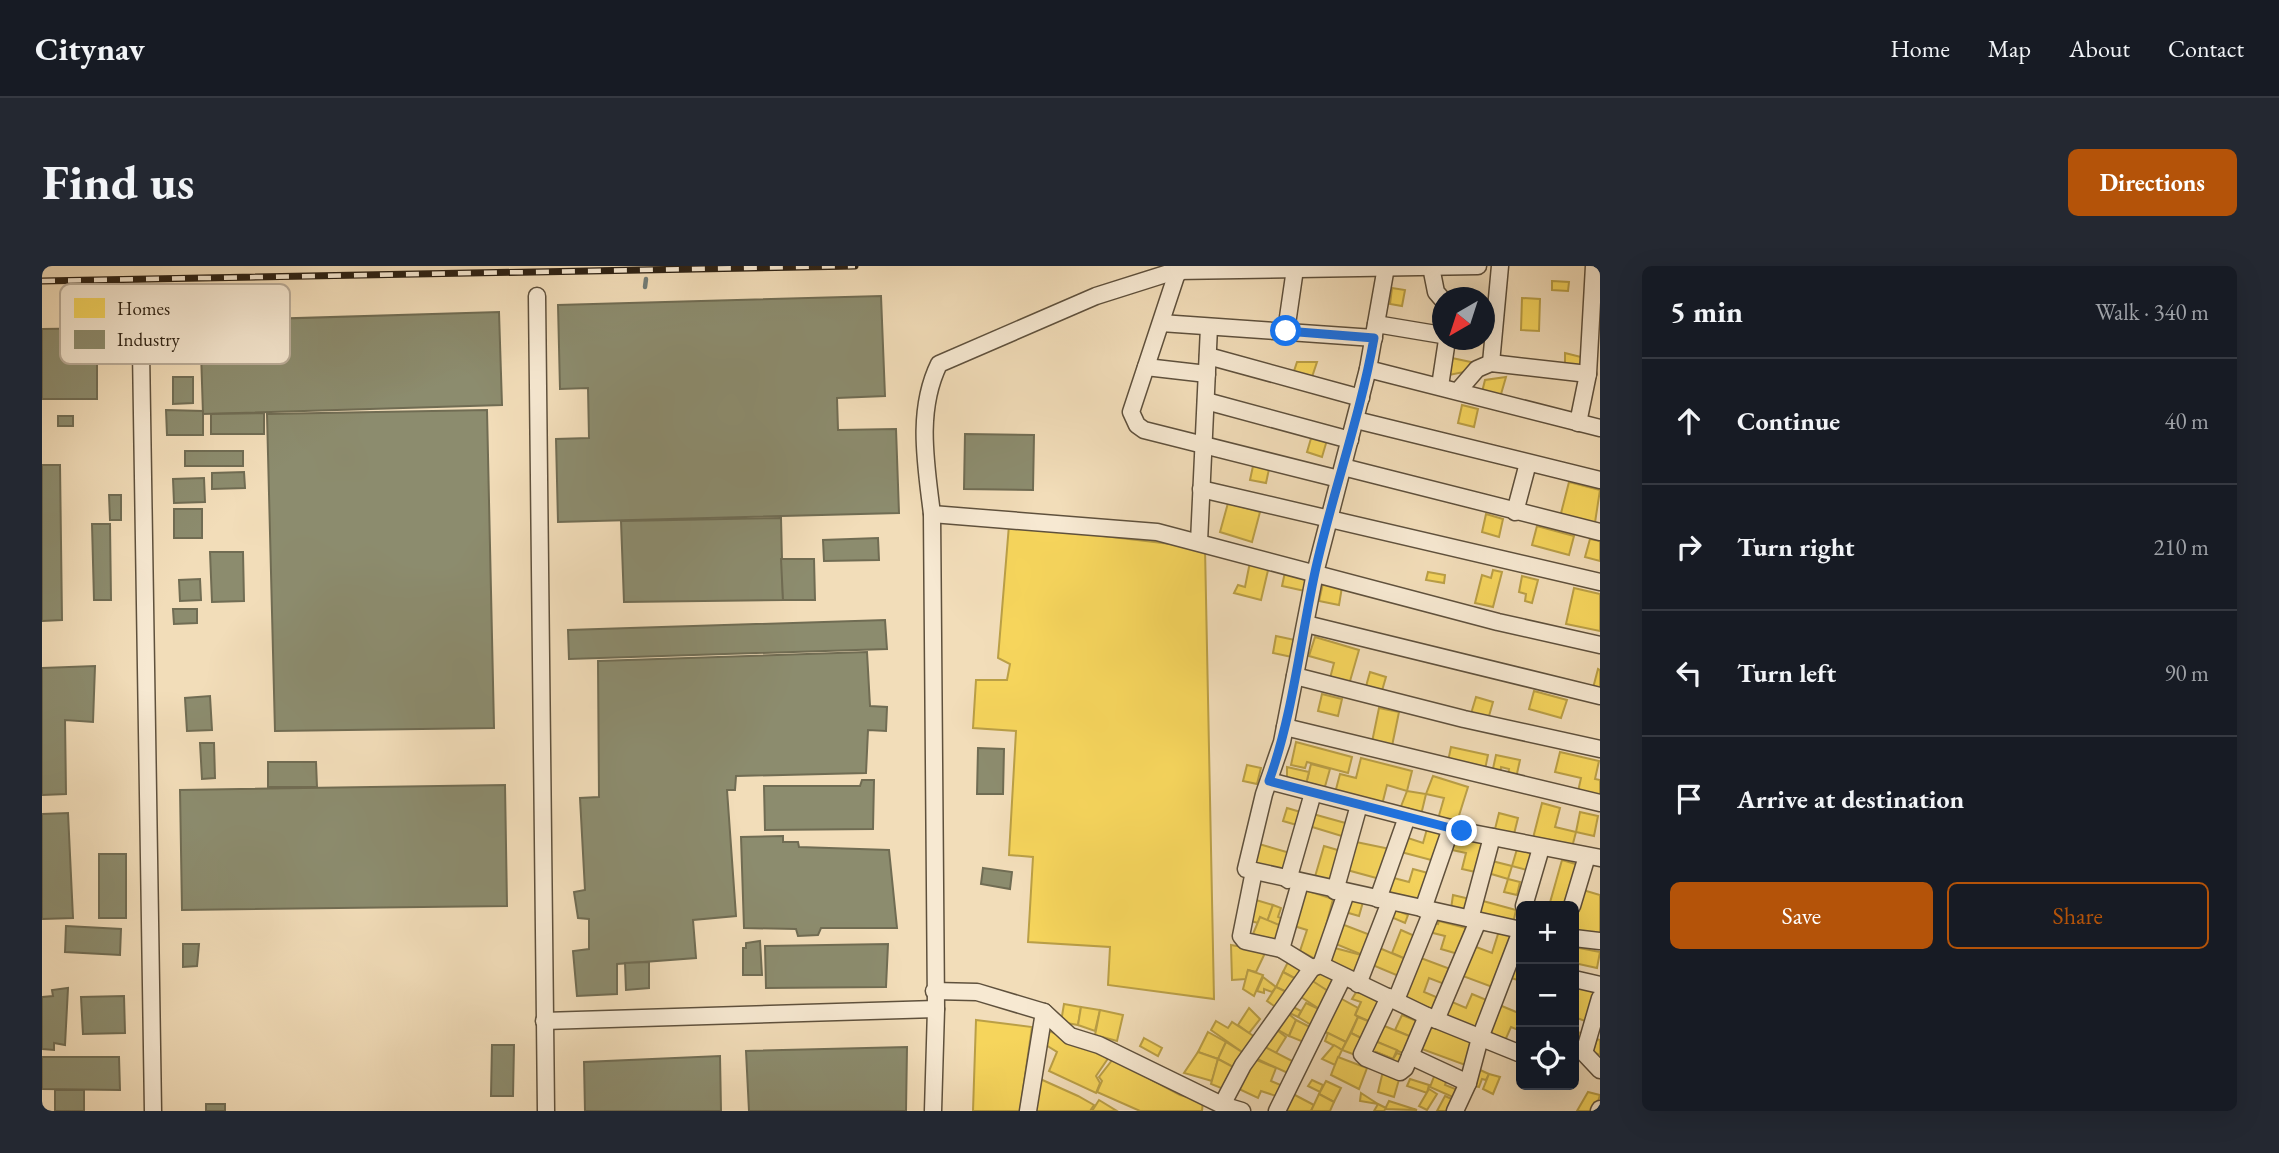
<!DOCTYPE html>
<html lang="en">
<head>
<meta charset="utf-8">
<style>
  body { margin:0; font-family:"EB Garamond",serif; background:#242831; color:#f1f3f6 }
  .controls { position:absolute; right:21px; bottom:21px; display:grid; overflow:hidden; border-radius:10px; box-shadow:0 7px 28px #0002 }
  .controls button { width:63px; height:63px; display:grid; place-items:center; padding:0; border:0; border-bottom:2px solid #363941; background:#171b24; color:#f1f3f6; font:35px sans-serif }
  .compass { position:absolute; left:1390px; top:21px; width:63px; height:63px; border-radius:50%; background:#171b24; box-shadow:0 7px 28px #0002; rotate:219deg }
  .stop { position:absolute; width:21px; height:21px; margin:-16px; border:5px solid #1a73e8; border-radius:50%; background:#fff }
  .stop.end { background:#1a73e8; border-color:#fff; box-shadow:0 2px 7px #0008 }
  .list { margin:0; padding:0; list-style:none }
  h2 { display:flex; justify-content:space-between; align-items:center; height:91px; margin:0; padding:0 28px; font-size:30px }
  h2 small { font-size:23px; font-weight:400; color:#9ea1a6 }
  .list li { display:grid; grid-template-columns:46px 1fr auto; gap:21px; align-items:center; box-sizing:border-box; height:126px; padding:0 28px; border-top:2px solid #363941 }
  .list b { display:block; font-size:26px; white-space:nowrap }
  .list em { font-size:23px; font-style:normal; color:#9ea1a6 }
  .actions { display:flex; gap:14px; padding:21px 28px }
  .actions a { flex:1; padding:16px 0; border:2px solid #b45309; border-radius:10px; text-align:center; font-size:24px; color:#b45309 }
  .actions .main { background:#b45309; color:#fff }
  .icon { flex:none; width:38px; height:38px; fill:none; stroke:currentColor; stroke-width:2; stroke-linecap:round; stroke-linejoin:round }
  .map { position:relative; flex:none; width:1558px; height:845px; overflow:hidden; border-radius:10px }
  header { display:flex; align-items:center; gap:42px; box-sizing:border-box; height:98px; padding:0 35px; background:#171b24; border-bottom:2px solid #363941 }
  header strong { font-size:33px }
  nav { display:flex; gap:38px; margin-inline-start:auto; font-size:24px }
  .intro { display:flex; align-items:center; justify-content:space-between; box-sizing:border-box; height:168px; padding:0 42px }
  h1 { margin:0; font-size:49px }
  .button { padding:18px 32px; border-radius:10px; background:#b45309; color:#fff; font-size:24px; font-weight:700 }
  main { display:flex; gap:42px; padding:0 42px }
  aside { flex:1; background:#171b24; border-radius:10px; box-shadow:0 7px 28px #0002 }
  .map>svg:first-child { display:block }
  .homes { fill:#f6d55c; stroke:#ba9f46; stroke-width:2 }
  .industry { fill:#8c8c6e; stroke:#706c53; stroke-width:2 }
  .lines { fill:none; stroke-linecap:round; stroke-linejoin:round }
  .stream { stroke:#727d78; stroke-width:4.5 }
  .street-casing { stroke:#5f513d; stroke-width:19 }
  .street { stroke:#f7e9d2; stroke-width:16 }
  .rail-casing { stroke:#2e2214; stroke-width:7 }
  .rail { stroke:#f7e9d2; stroke-width:4.5; stroke-dasharray:13; stroke-linecap:butt }
  .route { stroke:#1a73e8; stroke-width:9 }
  .key { fill:#f7e9d2; stroke:#bbad99; stroke-width:2 }
  .key-label { font-size:19px; fill:#2e2214 }
</style>
</head>
<body>
<header>
<strong>Citynav</strong>
<nav><a>Home</a><a>Map</a><a>About</a><a>Contact</a></nav>
</header>
<div class="intro"><h1>Find us</h1><a class="button">Directions</a></div>
<main>
<div class="map">
<svg width="1558" height="845" viewBox="0 0 1558 845">
  <rect width="100%" height="100%" fill="#f2ddb9"/>
  <filter id="stains"><feTurbulence type="fractalNoise" baseFrequency=".00286" numOctaves="4"/><feColorMatrix values="0 0 0 0 .2 0 0 0 0 .09 0 0 0 0 .02 0 0 0 .5 -.17"/></filter>
  <radialGradient id="worn" r=".72"><stop offset=".6" stop-color="#630" stop-opacity="0"/><stop offset="1" stop-color="#630" stop-opacity=".3"/></radialGradient>
  <g class="homes">
    <polygon points="1510,15 1527,16 1526,25 1510,24"/>
    <polygon points="1350,22 1363,24 1360,40 1348,38"/>
    <polygon points="1480,32 1498,33 1497,65 1479,64"/>
    <polygon points="1523,87 1543,92 1543,103 1523,103"/>
    <polygon points="1410,92 1429,96 1427,105 1407,109"/>
    <polygon points="1255,96 1275,96 1269,114 1251,108"/>
    <polygon points="1464,111 1457,135 1439,130 1443,114"/>
    <polygon points="1420,139 1436,143 1432,161 1416,157"/>
    <polygon points="1270,169 1285,174 1280,191 1265,186"/>
    <polygon points="1211,200 1227,203 1224,217 1208,214"/>
    <polygon points="1527,216 1558,224 1552,263 1517,255"/>
    <polygon points="1186,237 1218,246 1210,276 1178,266"/>
    <polygon points="1444,248 1461,253 1457,271 1440,266"/>
    <polygon points="967,259 1163,282 1172,733 1066,719 1068,681 986,676 991,591 967,589 974,465 931,462 934,414 965,414 968,398 956,392"/>
    <polygon points="1495,260 1532,270 1527,289 1490,279"/>
    <polygon points="1548,273 1558,275 1558,295 1543,291"/>
    <polygon points="1208,296 1227,300 1219,334 1192,327 1196,319 1203,321"/>
    <polygon points="1451,304 1460,306 1451,341 1433,337 1440,309 1449,312"/>
    <polygon points="1243,306 1266,311 1263,325 1240,320"/>
    <polygon points="1386,306 1403,309 1402,317 1384,314"/>
    <polygon points="1480,310 1496,314 1490,337 1483,335 1484,328 1477,326"/>
    <polygon points="1281,317 1300,321 1297,339 1277,335"/>
    <polygon points="1532,322 1558,328 1558,365 1524,358"/>
    <polygon points="1234,370 1253,374 1250,391 1231,387"/>
    <polygon points="1273,371 1317,384 1306,422 1287,416 1292,397 1267,390"/>
    <polygon points="1556,403 1558,404 1558,424 1551,422"/>
    <polygon points="1328,406 1344,411 1339,428 1323,424"/>
    <polygon points="1492,425 1525,434 1519,452 1487,443"/>
    <polygon points="1280,428 1300,433 1296,450 1276,445"/>
    <polygon points="1434,431 1451,436 1445,457 1428,451"/>
    <polygon points="1337,442 1357,446 1350,480 1330,476"/>
    <polygon points="1254,476 1310,491 1306,507 1265,496 1263,502 1249,499"/>
    <polygon points="1409,481 1446,489 1442,508 1405,500"/>
    <polygon points="1518,486 1557,495 1553,513 1558,514 1558,535 1535,530 1539,512 1513,506"/>
    <polygon points="1454,489 1478,494 1474,512 1466,510 1467,503 1459,501 1458,509 1450,507"/>
    <polygon points="1319,492 1370,505 1365,525 1345,519 1340,539 1293,527 1298,508 1314,512"/>
    <polygon points="1269,498 1288,503 1282,524 1264,518"/>
    <polygon points="1205,499 1219,502 1215,518 1201,515"/>
    <polygon points="1245,501 1267,506 1264,518 1245,514"/>
    <polygon points="1391,510 1426,521 1414,559 1396,553 1402,532 1384,528"/>
    <polygon points="1365,525 1384,528 1379,549 1358,543"/>
    <polygon points="1500,537 1518,542 1513,561 1534,566 1529,585 1490,576"/>
    <polygon points="1245,542 1262,547 1258,560 1241,555"/>
    <polygon points="1538,546 1556,550 1552,570 1534,566"/>
    <polygon points="1457,547 1476,552 1471,572 1452,567"/>
    <polygon points="1271,548 1307,558 1303,571 1267,560"/>
    <polygon points="1385,563 1401,567 1393,595 1359,586 1363,571 1381,577"/>
    <polygon points="1414,570 1445,578 1438,607 1420,603 1424,587 1410,584"/>
    <polygon points="1314,576 1348,583 1338,613 1305,604"/>
    <polygon points="1217,578 1248,587 1242,609 1211,600"/>
    <polygon points="1282,580 1299,585 1289,619 1272,614"/>
    <polygon points="1475,583 1494,589 1489,605 1470,600"/>
    <polygon points="1520,594 1537,599 1525,640 1507,640"/>
    <polygon points="1450,595 1470,600 1466,613 1446,607"/>
    <polygon points="1371,603 1386,607 1379,636 1344,627 1348,611 1367,616"/>
    <polygon points="1466,613 1478,616 1475,629 1462,626"/>
    <polygon points="1263,624 1291,633 1275,694 1258,685 1265,664 1252,660"/>
    <polygon points="1541,624 1558,629 1558,673 1532,665"/>
    <polygon points="1411,629 1428,633 1426,646 1409,643"/>
    <polygon points="1306,633 1321,636 1317,650 1303,646"/>
    <polygon points="1214,634 1231,639 1225,656 1218,651 1216,657 1209,655"/>
    <polygon points="1441,635 1474,644 1471,658 1437,648"/>
    <polygon points="1231,639 1239,642 1236,651 1244,654 1242,661 1225,656"/>
    <polygon points="1352,643 1366,649 1363,657 1349,651"/>
    <polygon points="1218,651 1242,661 1235,678 1211,668"/>
    <polygon points="1397,655 1424,662 1416,688 1399,683 1403,670 1387,666 1390,656 1396,658"/>
    <polygon points="1297,657 1331,670 1323,690 1289,676"/>
    <polygon points="1359,664 1375,671 1366,694 1350,687"/>
    <polygon points="1456,668 1473,668 1453,722 1418,709 1429,679 1450,687"/>
    <polygon points="1189,679 1224,685 1214,706 1206,704 1204,713 1190,714"/>
    <polygon points="1289,681 1323,690 1315,712 1284,697"/>
    <polygon points="1335,681 1366,694 1359,711 1328,698"/>
    <polygon points="1532,681 1558,686 1555,702 1532,697"/>
    <polygon points="1376,691 1411,704 1405,719 1387,712 1382,726 1399,733 1394,746 1360,733"/>
    <polygon points="1248,692 1266,704 1256,714 1241,706"/>
    <polygon points="1475,695 1479,696 1479,715 1469,712"/>
    <polygon points="1278,703 1296,714 1289,727 1271,716"/>
    <polygon points="1206,704 1221,709 1212,730 1201,723"/>
    <polygon points="1241,706 1256,714 1249,728 1234,721"/>
    <polygon points="1221,711 1234,721 1230,726 1222,723 1222,727 1215,725"/>
    <polygon points="1266,712 1289,727 1279,744 1256,729"/>
    <polygon points="1532,718 1555,725 1546,756 1532,751"/>
    <polygon points="1234,721 1249,728 1235,742 1225,735"/>
    <polygon points="1316,723 1342,732 1331,757 1313,749 1319,736 1310,733"/>
    <polygon points="1430,728 1447,735 1434,765 1401,751 1408,735 1424,742"/>
    <polygon points="1298,732 1316,742 1313,749 1316,751 1304,776 1283,766"/>
    <polygon points="1264,737 1279,744 1271,760 1256,751"/>
    <polygon points="1022,738 1039,741 1036,759 1019,756"/>
    <polygon points="1455,738 1479,748 1479,765 1469,761 1462,777 1443,769"/>
    <polygon points="1247,739 1259,745 1256,751 1243,745"/>
    <polygon points="1039,741 1058,744 1053,765 1036,759"/>
    <polygon points="1207,742 1218,753 1207,767 1196,759"/>
    <polygon points="1058,744 1081,749 1075,775 1053,769"/>
    <polygon points="1243,745 1254,754 1247,770 1231,761"/>
    <polygon points="1360,749 1377,756 1372,772 1353,764"/>
    <polygon points="1316,751 1331,757 1323,774 1309,767"/>
    <polygon points="934,754 990,761 978,845 931,845"/>
    <polygon points="1254,754 1270,762 1264,777 1247,770"/>
    <polygon points="1174,755 1186,762 1190,756 1213,771 1203,788 1169,764"/>
    <polygon points="1386,758 1435,777 1426,800 1377,782"/>
    <polygon points="1340,759 1372,772 1365,789 1333,775"/>
    <polygon points="1231,761 1244,771 1234,787 1219,779"/>
    <polygon points="1005,764 1067,791 1054,810 1058,817 1054,827 1007,805 1015,786 999,776"/>
    <polygon points="1532,765 1542,768 1538,782 1532,780"/>
    <polygon points="1166,766 1184,776 1176,793 1156,786"/>
    <polygon points="1286,767 1304,776 1300,784 1283,775"/>
    <polygon points="1309,767 1323,774 1316,790 1300,784"/>
    <polygon points="1102,772 1120,782 1116,790 1098,780"/>
    <polygon points="1555,773 1558,774 1558,789 1551,786"/>
    <polygon points="1333,775 1355,784 1351,793 1334,786 1332,791 1327,789"/>
    <polygon points="1184,776 1203,788 1193,802 1176,793"/>
    <polygon points="1219,779 1254,797 1248,808 1211,791"/>
    <polygon points="1292,779 1300,784 1293,799 1280,793"/>
    <polygon points="1156,786 1176,793 1170,815 1142,807"/>
    <polygon points="1334,786 1351,793 1355,787 1365,791 1358,803 1332,791"/>
    <polygon points="1296,791 1325,802 1317,823 1289,809"/>
    <polygon points="1210,792 1234,802 1229,815 1241,820 1237,831 1219,825 1216,832 1197,823"/>
    <polygon points="1071,793 1138,829 1161,835 1160,845 1098,845 1055,826 1060,815 1057,811"/>
    <polygon points="1176,793 1193,802 1184,824 1169,818"/>
    <polygon points="1436,803 1447,808 1444,814 1440,813 1437,821 1430,819"/>
    <polygon points="1341,805 1358,810 1352,831 1336,826"/>
    <polygon points="1393,808 1405,813 1403,819 1416,824 1413,832 1388,821"/>
    <polygon points="1447,808 1458,811 1451,828 1441,823"/>
    <polygon points="996,812 1036,830 1052,839 1048,845 988,845"/>
    <polygon points="1368,813 1387,819 1385,827 1365,820"/>
    <polygon points="1270,814 1281,819 1278,826 1266,820"/>
    <polygon points="1284,815 1299,822 1292,836 1277,828"/>
    <polygon points="1387,823 1395,828 1385,844 1377,840"/>
    <polygon points="1546,826 1558,829 1553,845 1535,845"/>
    <polygon points="1319,827 1336,838 1318,835"/>
    <polygon points="1251,828 1272,839 1269,845 1242,845"/>
    <polygon points="1277,828 1292,836 1288,845 1269,845"/>
    <polygon points="1403,830 1412,834 1406,845 1395,845"/>
    <polygon points="1057,834 1075,845 1050,845"/>
    <polygon points="1347,835 1375,844 1343,843"/>
    <polygon points="1336,838 1344,842 1342,845 1332,845"/>
  </g>
  <g class="industry">
    <polygon points="839,30 843,130 795,132 796,164 854,163 857,247 516,256 514,173 547,172 546,122 518,123 516,39"/>
    <polygon points="457,46 460,139 161,148 158,55"/>
    <polygon points="67,62 67,98 55,98 55,133 0,133 0,63"/>
    <polygon points="131,111 151,111 151,137 131,138"/>
    <polygon points="124,144 161,145 161,169 125,169"/>
    <polygon points="445,144 452,462 233,465 225,148"/>
    <polygon points="222,147 222,168 169,168 169,148"/>
    <rect x="16" y="150" width="15" height="10"/>
    <polygon points="923,168 992,169 991,224 922,223"/>
    <rect x="143" y="185" width="58" height="15"/>
    <polygon points="0,199 18,199 20,354 0,355"/>
    <polygon points="202,206 203,222 170,223 170,207"/>
    <polygon points="162,212 163,236 132,237 131,213"/>
    <polygon points="67,229 79,229 79,254 68,254"/>
    <rect x="132" y="243" width="28" height="29"/>
    <polygon points="739,252 741,334 582,336 579,255"/>
    <polygon points="50,258 68,258 69,334 52,334"/>
    <polygon points="836,272 837,294 782,295 781,274"/>
    <polygon points="168,286 201,286 202,335 170,336"/>
    <polygon points="739,293 772,293 773,334 741,334"/>
    <polygon points="158,313 159,334 138,335 137,314"/>
    <polygon points="131,343 155,343 155,357 132,358"/>
    <polygon points="843,354 845,383 527,393 526,364"/>
    <polygon points="825,386 828,440 845,441 844,465 826,464 824,507 694,510 693,524 685,524 694,650 651,654 654,692 575,698 575,728 535,730 531,685 547,683 547,653 536,652 532,626 543,624 538,532 557,531 556,395"/>
    <polygon points="53,400 51,456 23,454 24,528 0,529 0,402"/>
    <polygon points="168,430 170,464 145,465 143,432"/>
    <polygon points="158,477 172,477 173,512 160,513"/>
    <polygon points="936,482 962,483 961,528 935,528"/>
    <polygon points="226,496 274,496 275,521 226,521"/>
    <polygon points="820,514 832,514 831,563 723,564 722,520 818,520"/>
    <polygon points="463,519 465,640 140,644 138,524"/>
    <polygon points="26,547 31,652 0,653 0,548"/>
    <polygon points="741,570 741,576 756,576 757,581 847,584 855,662 779,662 776,669 756,670 754,663 702,662 699,571"/>
    <rect x="57" y="588" width="27" height="64"/>
    <polygon points="941,602 970,606 968,623 939,618"/>
    <polygon points="24,660 79,663 78,689 23,686"/>
    <polygon points="718,675 720,709 701,709 701,682 704,682 704,677"/>
    <polygon points="141,678 157,678 155,700 141,701"/>
    <polygon points="846,678 844,721 724,722 723,680"/>
    <polygon points="607,696 607,722 584,724 583,697"/>
    <polygon points="26,722 23,779 12,777 12,784 0,783 0,731 11,730 10,724"/>
    <polygon points="82,730 83,767 41,768 39,731"/>
    <polygon points="450,779 472,779 471,830 449,830"/>
    <polygon points="865,781 864,845 707,845 704,785"/>
    <polygon points="678,790 679,845 543,845 542,796"/>
    <polygon points="0,791 77,791 78,824 0,823"/>
    <rect x="13" y="824" width="29" height="21"/>
    <rect x="164" y="838" width="19" height="7"/>
  </g>
  <g class="lines">
    <polyline class="stream" points="603,21 604,13"/>
    <g class="street-casing">
      <g id="street">
        <polyline points="1141,1 1134,10 1089,146 1095,159 1102,164 1297,213"/>
        <polyline points="1344,1 1326,103 1273,307 1240,476 1222,528 1204,603 1479,664"/>
        <polyline points="1389,1 1394,26 1400,33"/>
        <polyline points="495,30 504,845"/>
        <polyline points="1119,57 1332,72"/>
        <polyline points="1334,58 1400,69"/>
        <polyline points="1244,65 1253,3"/>
        <polyline points="99,84 111,845"/>
        <polyline points="1166,90 1319,132"/>
        <polyline points="1449,97 1458,0"/>
        <polyline points="1104,101 1165,108"/>
        <polyline points="1326,103 1558,162"/>
        <polyline points="1398,120 1405,74"/>
        <polyline points="1416,125 1435,103 1449,97 1546,108"/>
        <polyline points="1164,135 1308,174"/>
        <polyline points="1314,154 1558,214"/>
        <polyline points="1536,157 1546,108 1552,0"/>
        <polyline points="1301,201 1558,266"/>
        <polyline points="1159,223 1558,316"/>
        <polyline points="1473,246 1486,197"/>
        <polyline points="890,248 1115,266 1456,356 1558,379"/>
        <polyline points="1157,276 1167,61"/>
        <polyline points="1264,358 1558,430"/>
        <polyline points="1253,410 1422,453 1558,483"/>
        <polyline points="1243,461 1558,537"/>
        <polyline points="1227,515 1420,565 1558,592"/>
        <polyline points="1212,605 1199,670 1203,675 1239,683 1270,702 1279,699 1385,750 1479,788"/>
        <polyline points="1246,614 1271,527"/>
        <polyline points="1293,625 1317,539"/>
        <polyline points="1336,633 1365,551"/>
        <polyline points="1482,640 1499,582"/>
        <polyline points="1530,640 1545,590"/>
        <polyline points="1381,643 1409,562"/>
        <polyline points="1428,653 1450,571"/>
        <polyline points="1532,672 1558,675"/>
        <polyline points="1239,683 1258,617"/>
        <polyline points="1279,699 1304,627"/>
        <polyline points="1532,713 1558,719"/>
        <polyline points="1316,718 1348,636"/>
        <polyline points="892,725 935,726 1002,746 1028,770 1057,779 1180,839 1200,845"/>
        <polyline points="1347,731 1320,788 1324,792 1358,806 1363,802 1385,750"/>
        <polyline points="1558,732 1542,787 1558,804"/>
        <polyline points="1354,734 1390,645"/>
        <polyline points="1394,754 1436,655"/>
        <polyline points="502,755 894,743"/>
        <polyline points="1368,790 1426,817"/>
        <polyline points="1180,839 1201,799 1270,702"/>
        <path d="M891 845 894 743 890 248C884 198 874 145 897 98L1054 30 1133 5 1436 0"/>
        <polyline points="986,845 1002,746"/>
        <polyline points="1235,845 1301,711"/>
        <polyline points="1413,845 1426,817 1438,772 1479,665"/>
        <polyline points="1557,845 1558,843"/>
      </g>
    </g>
    <use href="#street" class="street"/>
    <g class="rail-casing">
      <polyline id="rail" points="0,15 813,0"/>
    </g>
    <use href="#rail" class="rail"/>
  </g>
  <g class="lines">
    <path class="route" d="M1244 65 1332 72C1318 152 1290 228 1273 306 1258 376 1251 448 1227 515L1420 565"/>
  </g>
  <rect x="18" y="18" width="230" height="80" rx="10" class="key"/>
  <rect x="32" y="32" width="31" height="20" fill="#f6d55c"/>
  <rect x="32" y="64" width="31" height="19" fill="#8c8c6e"/>
  <g class="key-label">
    <text x="75" y="49">Homes</text>
    <text x="75" y="80">Industry</text>
  </g>
  <rect width="100%" height="100%" filter="url(#stains)"/>
  <rect width="100%" height="100%" fill="url(#worn)"/>
</svg>
<div class="controls">
<button>+</button>
<button>−</button>
<button><svg class="icon" aria-label="locate" viewBox="0 0 24 24"><circle cx="12" cy="12" r="6"/><path d="M12 2v4M12 18v4M2 12h4M18 12h4"/></svg></button>
</div>
<svg class="compass" viewBox="-18 -18 36 36"><path d="M0-13l5 13h-10z" fill="#e53935"/><path d="M0 13l5-13h-10z" fill="#9ea1a6"/></svg>
<div class="stop" style="left:1244px;top:65px"></div>
<div class="stop end" style="left:1420px;top:565px"></div>
</div>
<aside>
<h2>5 min<small>Walk · 340 m</small></h2>
<ul class="list">
<li><svg class="icon" aria-label="ahead" viewBox="0 0 24 24"><path d="M12 20V5M6 11l6-6 6 6"/></svg><div><b>Continue</b></div><em>40 m</em></li>
<li><svg class="icon" aria-label="right" viewBox="0 0 24 24"><path d="M7 20v-9h11M14 6l5 5-5 5"/></svg><div><b>Turn right</b></div><em>210 m</em></li>
<li><svg class="icon" aria-label="left" viewBox="0 0 24 24"><path d="M17 20v-9H6M10 6l-5 5 5 5"/></svg><div><b>Turn left</b></div><em>90 m</em></li>
<li><svg class="icon" aria-label="arrive" viewBox="0 0 24 24"><path d="M6 21V4h12l-3 4 3 4H6"/></svg><div><b>Arrive at destination</b></div></li>
</ul>
<div class="actions"><a class="main">Save</a><a>Share</a></div>
</aside>
</main>
</body>
</html>
